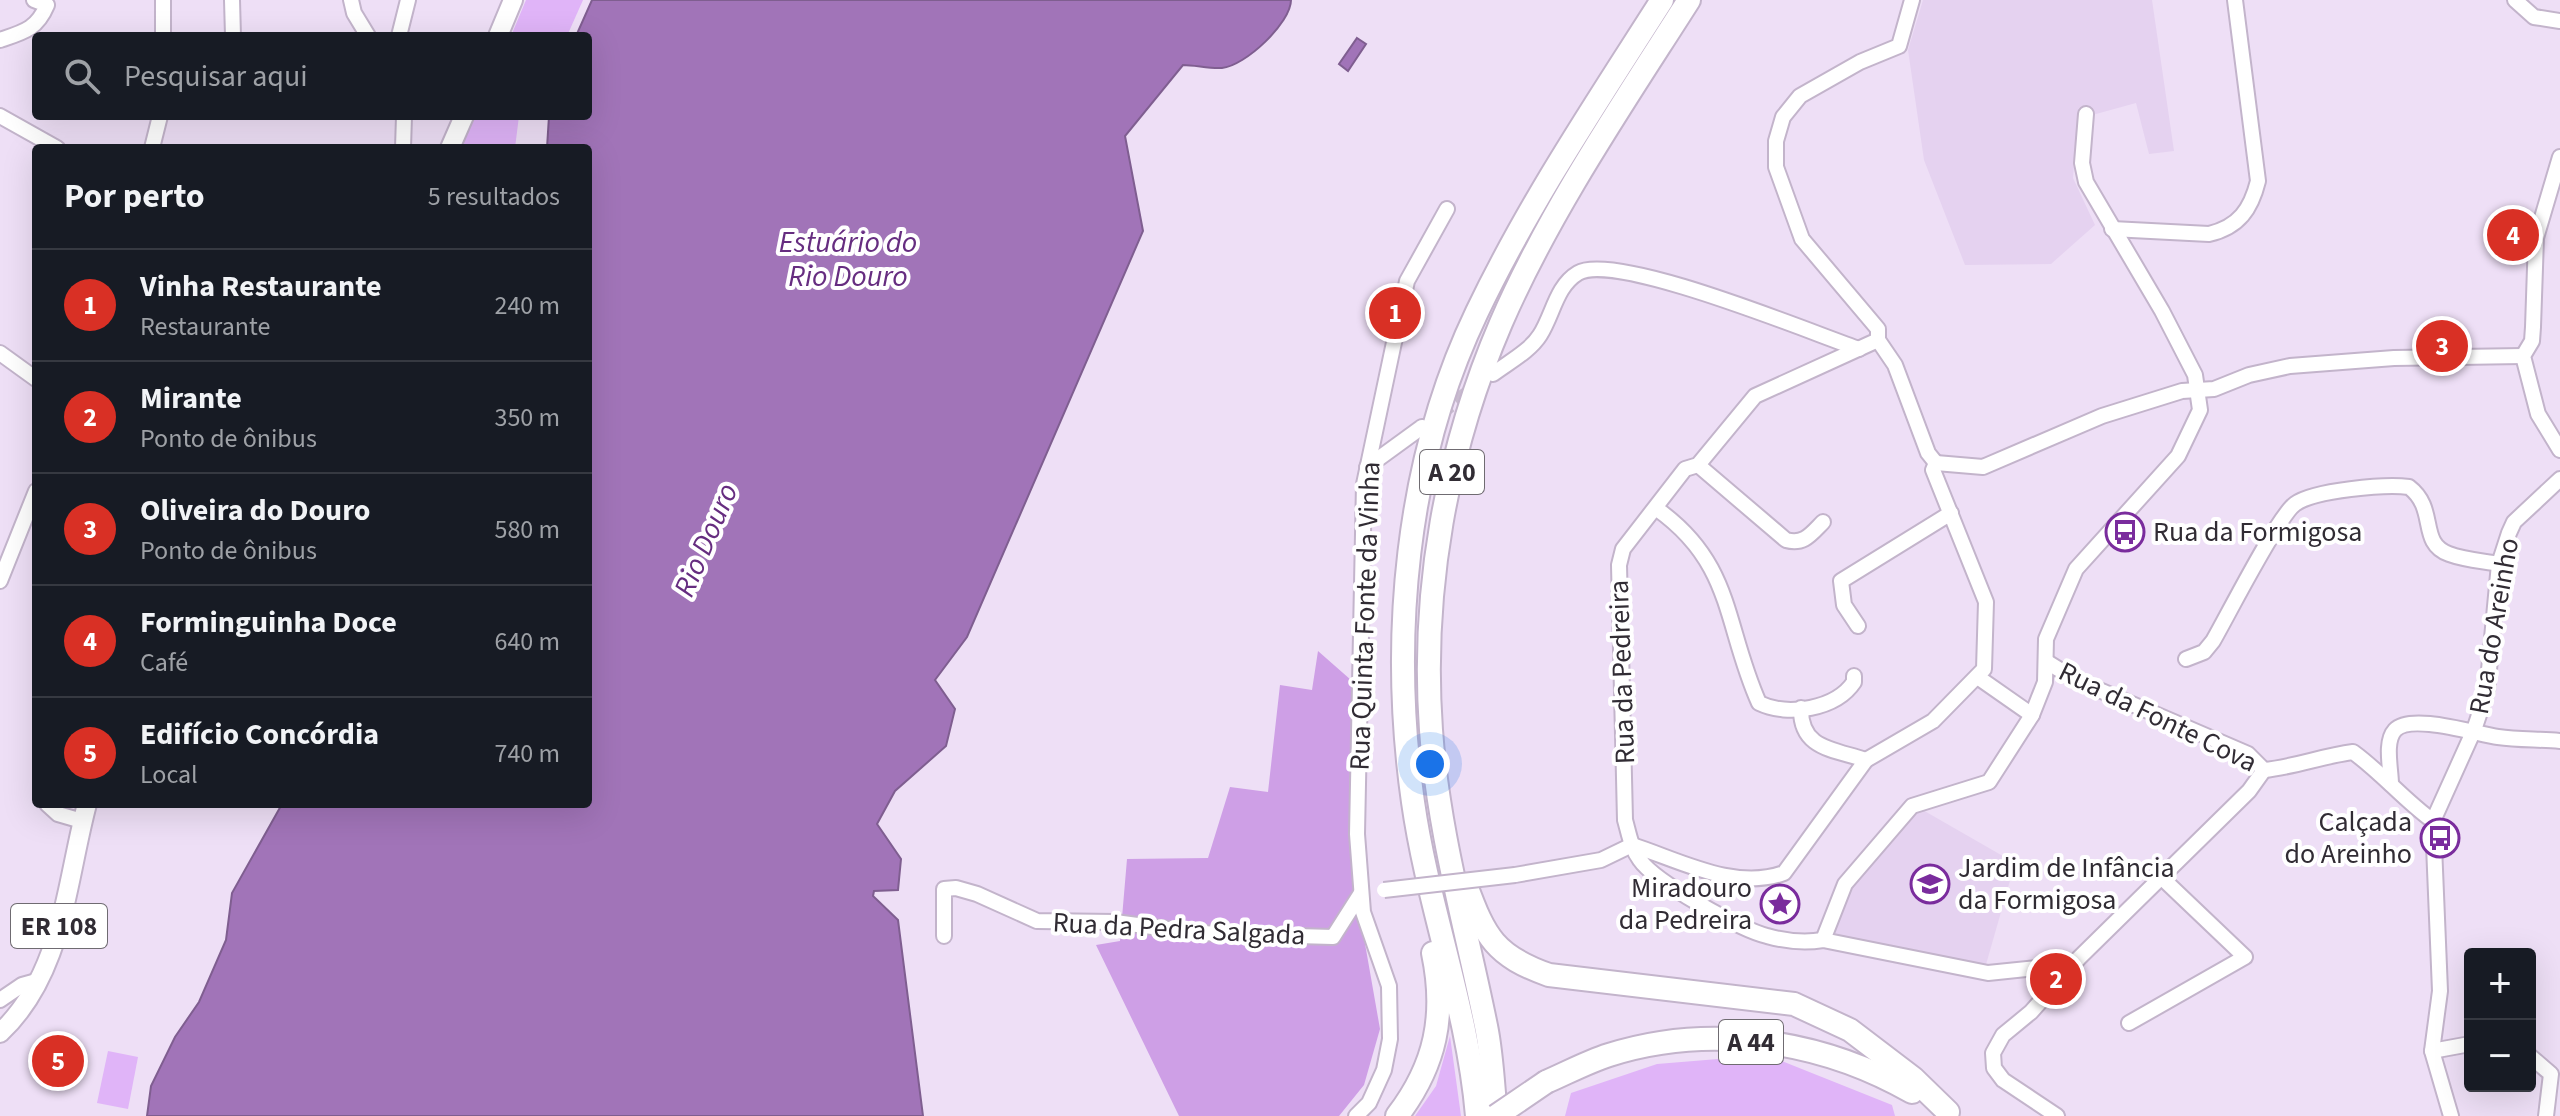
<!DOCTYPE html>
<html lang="pt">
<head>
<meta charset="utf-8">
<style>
  body { margin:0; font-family:"Source Sans 3",sans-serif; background:#242831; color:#f1f3f6 }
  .controls { position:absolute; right:24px; bottom:24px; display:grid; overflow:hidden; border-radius:8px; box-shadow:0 8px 32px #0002 }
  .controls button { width:72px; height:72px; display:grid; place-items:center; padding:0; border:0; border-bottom:2px solid #363941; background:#171b24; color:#f1f3f6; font:40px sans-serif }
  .you { position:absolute; left:1430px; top:764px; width:28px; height:28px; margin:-20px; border:6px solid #fff; border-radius:50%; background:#1a73e8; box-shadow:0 0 0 12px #1a73e833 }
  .badge { display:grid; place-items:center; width:52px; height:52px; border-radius:50%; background:#d93025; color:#fff; font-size:26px; font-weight:700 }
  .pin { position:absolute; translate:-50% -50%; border:4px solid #fff; box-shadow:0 2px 8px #0006 }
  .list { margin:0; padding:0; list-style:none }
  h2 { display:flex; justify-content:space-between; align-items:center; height:104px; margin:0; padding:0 32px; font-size:34px }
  h2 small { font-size:26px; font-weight:400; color:#9ea1a6 }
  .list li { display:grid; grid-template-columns:52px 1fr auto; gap:24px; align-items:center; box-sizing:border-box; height:112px; padding:0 32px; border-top:2px solid #363941 }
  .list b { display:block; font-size:30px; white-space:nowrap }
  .list p { margin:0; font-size:26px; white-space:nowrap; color:#9ea1a6 }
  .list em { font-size:26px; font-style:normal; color:#9ea1a6 }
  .icon { flex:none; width:44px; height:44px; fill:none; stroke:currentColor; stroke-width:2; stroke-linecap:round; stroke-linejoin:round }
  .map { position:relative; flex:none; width:2560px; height:1116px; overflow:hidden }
  .search { position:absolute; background:#171b24; box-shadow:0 8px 32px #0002; left:32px; top:32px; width:560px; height:88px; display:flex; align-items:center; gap:20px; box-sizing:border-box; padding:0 28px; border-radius:8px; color:#9ea1a6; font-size:30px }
  .panel { position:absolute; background:#171b24; box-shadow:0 8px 32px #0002; left:32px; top:144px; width:560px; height:664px; border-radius:8px }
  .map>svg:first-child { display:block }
  .built { fill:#e5d2f0 }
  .green { fill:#e0b4f8 }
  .forest { fill:#ce9fe6 }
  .water { fill:#a174b8; stroke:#7f5e90; stroke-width:2 }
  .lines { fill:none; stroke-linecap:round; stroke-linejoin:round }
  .minor-tunnel { stroke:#c8bbcf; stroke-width:14; stroke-dasharray:14 7; stroke-linecap:butt }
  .minor-casing { stroke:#c3b4cb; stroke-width:18 }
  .major-casing { stroke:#c3b4cb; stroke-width:22 }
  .highway-casing { stroke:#c3b4cb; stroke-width:26 }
  .minor { stroke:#fff; stroke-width:14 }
  .major { stroke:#fff; stroke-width:18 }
  .highway { stroke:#fff; stroke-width:22 }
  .minor-bridge-casing { stroke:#c3b4cb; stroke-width:18; stroke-linecap:butt }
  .highway-bridge-casing { stroke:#c3b4cb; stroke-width:26; stroke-linecap:butt }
  .minor-bridge { stroke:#fff; stroke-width:14 }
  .highway-bridge { stroke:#fff; stroke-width:22 }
  .labels { text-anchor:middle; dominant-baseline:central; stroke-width:8; stroke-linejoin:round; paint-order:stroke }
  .shield { fill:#fff; stroke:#6f6b71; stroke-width:2 }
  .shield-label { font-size:26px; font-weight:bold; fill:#312c34 }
  .poi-label { font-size:28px; fill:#312c34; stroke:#fff; text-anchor:start }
  .street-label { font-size:28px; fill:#312c34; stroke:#fff }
  .water-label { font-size:30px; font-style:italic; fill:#662d80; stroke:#fff }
</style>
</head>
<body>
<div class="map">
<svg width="2560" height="1116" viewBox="0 0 2560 1116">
  <rect width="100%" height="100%" fill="#eedff6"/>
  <g class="built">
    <polygon points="1923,0 2152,0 2174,151 2149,154 2136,103 2096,114 2078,111 2073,178 2095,225 2051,264 1965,265 1924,160 1908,50"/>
    <polygon points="1912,809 1921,809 2015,863 1985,968 1833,937 1846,891"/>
  </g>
  <g class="green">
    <polygon points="526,0 583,0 567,36 511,36"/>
    <polygon points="475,116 519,116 515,148 461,148"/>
    <polygon points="1450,1036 1461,1116 1415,1116 1436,1086"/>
    <polygon points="108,1051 138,1057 128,1109 97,1103"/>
    <polygon points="1767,1055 1892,1105 1895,1116 1565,1116 1571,1093 1657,1064"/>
  </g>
  <polygon class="forest" points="1318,651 1351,680 1354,881 1380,1029 1364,1085 1339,1116 1179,1116 1096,945 1120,941 1127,859 1208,858 1230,787 1268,792 1280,685 1312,690"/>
  <g class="water">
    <path d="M592 0H1291C1291 23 1245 66 1222 68 1210 69 1195 65 1183 65L1125 136 1143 231 967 637 935 680 955 709 946 746 895 791 877 824 901 859 898 890 874 891 873 896 898 920 923 1116H147L151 1086 175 1037 199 1002 226 940 232 893 282 804H588V148H547L549 116H588V36H576Z"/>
    <polygon points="1357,38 1366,44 1348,71 1339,64"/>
  </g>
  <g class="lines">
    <polyline class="minor-tunnel" points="1439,414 1477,386"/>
    <g class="minor-casing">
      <g id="minor">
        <polyline points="163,0 163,36"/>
        <polyline points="232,0 233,36"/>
        <polyline points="351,0 354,13 368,36"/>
        <polyline points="2515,0 2534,17 2560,21"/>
        <polyline points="399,36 408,0"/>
        <path d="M0 40C24 32 37 29 47 5L34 0"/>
        <polyline points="0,116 57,148"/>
        <polyline points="152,148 160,116"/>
        <polyline points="403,148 404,116"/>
        <polyline points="2560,157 2536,238 2533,327 2532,341 2523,356 2538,414 2560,450"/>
        <path d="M2112 229 2209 234C2239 227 2251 209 2258 181L2235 0"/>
        <path d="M1878 340 1755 396 1698 465 1685 469 1623 549 1619 565 1625 820C1629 834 1631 848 1640 860 1655 882 1741 930 1767 936 1785 941 1805 943 1823 940L1988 973 2074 964"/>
        <polyline points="1878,340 1878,329 1802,239 1776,167 1776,141 1783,117 1800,96 1860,62 1899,46 1912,0"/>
        <polyline points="1878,340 1895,365 1928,453 1936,463"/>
        <polyline points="0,353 36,379"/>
        <path d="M1493 374C1509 362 1530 351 1540 335 1553 315 1556 286 1578 273 1615 251 1812 333 1859 349"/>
        <polyline points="1936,463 1983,467 2102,416 2182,391 2214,389 2249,375 2290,366 2394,358 2523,356"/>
        <path d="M1698 465 1786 540C1804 545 1811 534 1823 522"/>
        <polyline points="1367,467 1422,427"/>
        <path d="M1657 509C1734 564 1724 625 1759 703 1788 717 1836 709 1854 682V676"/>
        <polyline points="0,581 36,491"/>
        <polyline points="1858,626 1844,605 1841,581 1951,513"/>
        <path d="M2186 659 2204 652 2213 641C2227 617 2278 516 2295 504 2314 490 2386 484 2409 487 2438 509 2418 543 2449 554 2465 560 2483 561 2499 564"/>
        <path d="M2047 662 2076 680 2248 754 2264 770C2295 767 2322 756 2353 752 2382 773 2404 800 2433 821"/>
        <polyline points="1979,678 2032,715"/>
        <path d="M1801 708C1800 749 1833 749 1866 760"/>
        <path d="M2391 784C2391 769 2384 742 2395 730 2411 713 2476 734 2498 737 2518 740 2539 739 2560 741"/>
        <polyline points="47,804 58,814 82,821"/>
        <path d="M1632 845C1679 860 1734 891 1784 873L1866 760 1933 721 1984 669 1986 602 1933 470 1936 463"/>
        <polyline points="1515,875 1601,860 1632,845"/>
        <polyline points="944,936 944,889 956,888 977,894 1037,921 1115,922 1197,933 1333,937 1361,893"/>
        <polyline points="1823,940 1845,884 1912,806 1989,782 2032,715 2045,682 2046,639 2076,569 2178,456 2200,410 2195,375 2162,311 2086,182 2082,163 2086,114"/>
        <polyline points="0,1000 22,985 40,980"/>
        <polyline points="2129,1023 2245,957 2161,877"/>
        <polyline points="2432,1051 2470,1044"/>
        <polyline points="2530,1056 2551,1074 2546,1116"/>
        <polyline points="1356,1116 1369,1103 1384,1070 1390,1039 1389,986 1363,912 1357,834 1364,484 1407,281 1447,209"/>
        <polyline points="2057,1116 2003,1080 1994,1068 1993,1053 2003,1035 2031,1012 2079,958 2249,791 2264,770"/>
        <polyline points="2451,1116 2432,1051 2440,991 2433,821 2474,730 2487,691 2499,564 2509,533 2514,522 2560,479"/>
      </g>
    </g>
    <g class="major-casing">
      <g id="major">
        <polyline points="498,36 513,0"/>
        <polyline points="450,148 464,116"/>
        <path d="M0 1033C63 974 66 883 87 804"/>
      </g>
    </g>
    <g class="highway-casing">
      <g id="highway">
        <path d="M1466 885C1485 937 1495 956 1549 975L1794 1004 1850 1030 1913 1078 1948 1112"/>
        <path d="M1546 1082C1567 1073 1587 1062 1609 1055 1710 1023 1821 1040 1912 1092"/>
        <path d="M1397 1116C1436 1065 1446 1015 1433 953"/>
        <path d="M1477 1116C1468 1009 1428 908 1413 802 1390 640 1405 462 1477 312 1529 203 1597 102 1662 0"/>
        <path d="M1496 1116C1493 1086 1492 1055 1486 1026 1466 927 1438 831 1431 730 1421 591 1446 451 1501 323 1549 212 1624 102 1689 0"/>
      </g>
    </g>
    <use href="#minor" class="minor"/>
    <use href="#major" class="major"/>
    <use href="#highway" class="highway"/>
    <g class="minor-bridge-casing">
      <polyline id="minor-bridge" points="1384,890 1515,875"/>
    </g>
    <g class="highway-bridge-casing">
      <polyline id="highway-bridge" points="1496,1116 1546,1082"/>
    </g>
    <use href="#minor-bridge" class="minor-bridge"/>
    <use href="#highway-bridge" class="highway-bridge"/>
  </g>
  <defs>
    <g id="bus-ring" transform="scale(2)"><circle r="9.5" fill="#fff" stroke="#7a2c9d" stroke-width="1.5"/><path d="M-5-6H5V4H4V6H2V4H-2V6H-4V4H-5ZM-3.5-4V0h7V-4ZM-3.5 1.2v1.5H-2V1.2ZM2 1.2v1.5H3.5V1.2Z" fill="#7a2c9d"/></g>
    <g id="school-ring" transform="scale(2)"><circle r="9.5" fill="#fff" stroke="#7a2c9d" stroke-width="1.5"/><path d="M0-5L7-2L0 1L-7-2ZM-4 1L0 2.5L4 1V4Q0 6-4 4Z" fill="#7a2c9d"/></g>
    <g id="sight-ring" transform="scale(2)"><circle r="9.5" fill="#fff" stroke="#7a2c9d" stroke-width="1.5"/><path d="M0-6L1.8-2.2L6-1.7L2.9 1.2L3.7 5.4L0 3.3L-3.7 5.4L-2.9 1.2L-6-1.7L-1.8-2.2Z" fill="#7a2c9d"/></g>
  </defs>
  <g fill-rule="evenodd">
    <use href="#bus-ring" x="2125" y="532"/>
    <use href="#bus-ring" x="2440" y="838"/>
    <use href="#school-ring" x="1930" y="884"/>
    <use href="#sight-ring" x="1780" y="904"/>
  </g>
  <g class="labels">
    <g class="shield">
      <rect x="1420" y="450" width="64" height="44" rx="6"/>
      <rect x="11" y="904" width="96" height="44" rx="6"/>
      <rect x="1719" y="1020" width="64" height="44" rx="6"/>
    </g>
    <g class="shield-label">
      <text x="1452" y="472">A 20</text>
      <text x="59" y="926">ER 108</text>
      <text x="1751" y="1042">A 44</text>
    </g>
    <g class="poi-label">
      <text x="2153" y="532">Rua da Formigosa</text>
      <text x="2412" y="822" text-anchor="end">Calçada<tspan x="2412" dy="32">do Areinho</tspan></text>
      <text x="1958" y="868">Jardim de Infância<tspan x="1958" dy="32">da Formigosa</tspan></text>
      <text x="1752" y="888" text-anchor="end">Miradouro<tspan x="1752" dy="32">da Pedreira</tspan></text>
    </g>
    <g class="street-label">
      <text transform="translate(1365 616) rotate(-88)">Rua Quinta Fonte da Vinha</text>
      <text transform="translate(2494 626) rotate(-80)">Rua do Areinho</text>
      <text transform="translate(1622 672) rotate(-92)">Rua da Pedreira</text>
      <text transform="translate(2158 717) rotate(26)">Rua da Fonte Cova</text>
      <text transform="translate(1179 929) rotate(3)">Rua da Pedra Salgada</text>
    </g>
    <g class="water-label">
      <text x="848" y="242">Estuário do<tspan x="848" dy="34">Rio Douro</tspan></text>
      <text transform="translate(706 540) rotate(-67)">Rio Douro</text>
    </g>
  </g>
</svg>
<div class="controls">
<button>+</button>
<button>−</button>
</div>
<div class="you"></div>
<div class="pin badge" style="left:1395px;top:313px">1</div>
<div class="pin badge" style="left:2056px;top:979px">2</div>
<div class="pin badge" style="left:2442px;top:346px">3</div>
<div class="pin badge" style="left:2513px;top:235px">4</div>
<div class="pin badge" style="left:58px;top:1061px">5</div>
<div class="search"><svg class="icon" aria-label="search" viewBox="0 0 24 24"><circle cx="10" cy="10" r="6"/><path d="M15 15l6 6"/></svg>Pesquisar aqui</div>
<section class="panel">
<h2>Por perto<small>5 resultados</small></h2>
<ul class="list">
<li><span class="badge">1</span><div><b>Vinha Restaurante</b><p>Restaurante</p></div><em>240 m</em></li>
<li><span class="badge">2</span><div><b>Mirante</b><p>Ponto de ônibus</p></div><em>350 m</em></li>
<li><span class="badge">3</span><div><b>Oliveira do Douro</b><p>Ponto de ônibus</p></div><em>580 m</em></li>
<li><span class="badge">4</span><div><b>Forminguinha Doce</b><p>Café</p></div><em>640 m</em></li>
<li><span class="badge">5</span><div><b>Edifício Concórdia</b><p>Local</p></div><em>740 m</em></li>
</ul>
</section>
</div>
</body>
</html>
